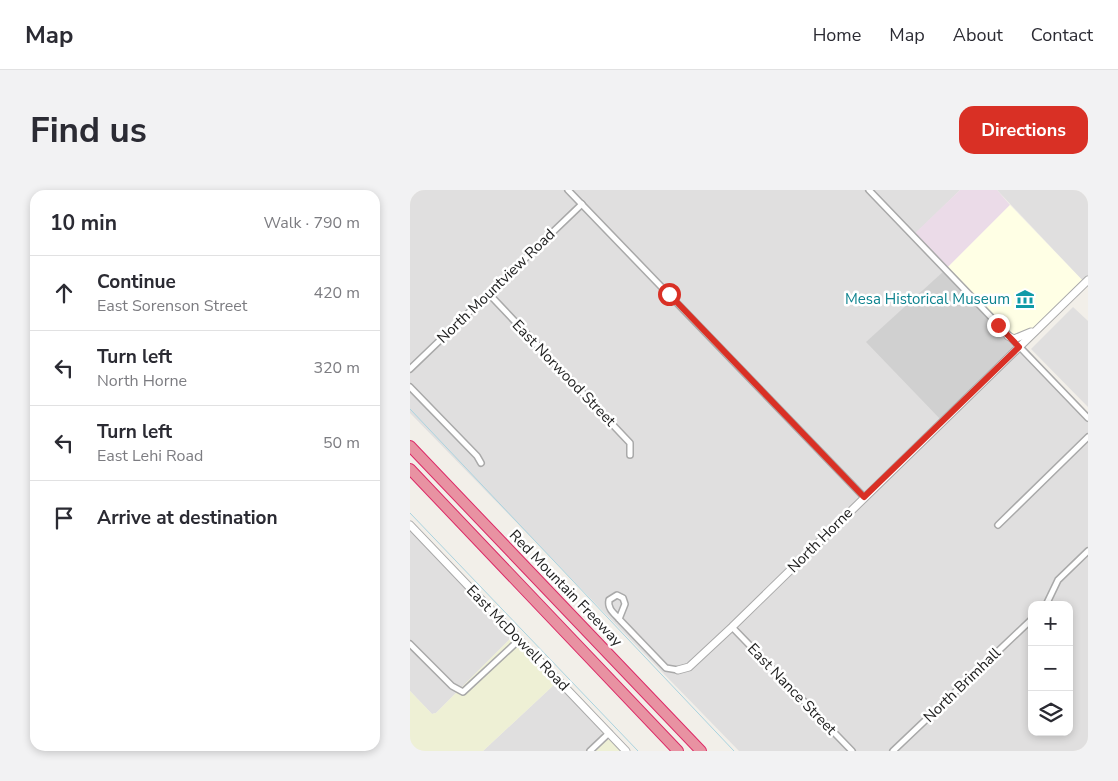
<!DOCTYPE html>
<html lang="en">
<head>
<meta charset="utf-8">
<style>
  body { margin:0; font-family:"Nunito Sans",sans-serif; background:#f2f2f3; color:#2b2b33 }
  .controls { position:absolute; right:15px; bottom:15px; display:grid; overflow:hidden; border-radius:10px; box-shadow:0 2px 8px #0003 }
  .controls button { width:45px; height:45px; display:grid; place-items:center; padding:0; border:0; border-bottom:1px solid #e1e1e2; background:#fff; color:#2b2b33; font:25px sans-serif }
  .stop { position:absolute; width:15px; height:15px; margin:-11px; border:4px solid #d93025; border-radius:50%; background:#fff }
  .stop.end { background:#d93025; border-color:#fff; box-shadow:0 1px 5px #0008 }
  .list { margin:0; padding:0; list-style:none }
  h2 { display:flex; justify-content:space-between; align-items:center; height:65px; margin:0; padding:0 20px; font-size:21px }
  h2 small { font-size:16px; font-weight:400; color:#7c7c81 }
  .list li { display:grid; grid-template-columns:32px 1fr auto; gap:15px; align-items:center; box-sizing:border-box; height:75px; padding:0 20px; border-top:1px solid #e1e1e2 }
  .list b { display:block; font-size:19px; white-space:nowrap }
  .list p { margin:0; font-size:16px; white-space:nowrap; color:#7c7c81 }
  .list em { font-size:16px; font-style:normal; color:#7c7c81 }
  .icon { flex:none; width:28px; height:28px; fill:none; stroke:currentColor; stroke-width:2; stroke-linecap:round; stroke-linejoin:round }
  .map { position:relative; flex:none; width:678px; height:561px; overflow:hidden; border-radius:15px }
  header { display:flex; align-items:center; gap:30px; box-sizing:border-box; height:70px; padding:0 25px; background:#fff; border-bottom:1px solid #e1e1e2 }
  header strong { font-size:24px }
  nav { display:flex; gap:28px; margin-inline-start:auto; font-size:18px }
  .intro { display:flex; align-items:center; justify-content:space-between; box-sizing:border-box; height:120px; padding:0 30px }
  h1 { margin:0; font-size:35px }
  .button { padding:12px 22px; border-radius:15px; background:#d93025; color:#fff; font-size:18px; font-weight:700 }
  main { display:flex; gap:30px; padding:0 30px }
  aside { flex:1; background:#fff; border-radius:15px; box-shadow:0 2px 8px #0003 }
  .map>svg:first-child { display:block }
  .residential { fill:#e0dfdf; fill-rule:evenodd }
  .industrial { fill:#ebdbe8 }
  .education { fill:#ffffe5 }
  .religious { fill:#d0d0d0 }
  .farmland { fill:#eef0d5 }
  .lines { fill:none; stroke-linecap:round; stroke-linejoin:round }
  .stream { stroke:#aad3df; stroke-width:1 }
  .minor-casing { stroke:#a9a9a9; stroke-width:8 }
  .tertiary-casing { stroke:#a9a9a9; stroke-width:9 }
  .motorway-casing { stroke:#dc2a67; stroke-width:12 }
  .minor { stroke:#fff; stroke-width:5 }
  .tertiary { stroke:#fff; stroke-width:7 }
  .motorway { stroke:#e892a2; stroke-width:10 }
  .route { stroke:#d93025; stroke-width:6 }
  .labels { text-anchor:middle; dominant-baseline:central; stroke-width:5; stroke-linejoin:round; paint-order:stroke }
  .street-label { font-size:15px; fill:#222; stroke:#fff }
  .culture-label { font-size:15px; fill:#0d838f; stroke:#fff; text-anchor:end }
</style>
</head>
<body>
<header>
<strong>Map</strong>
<nav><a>Home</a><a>Map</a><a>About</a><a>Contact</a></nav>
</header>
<div class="intro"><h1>Find us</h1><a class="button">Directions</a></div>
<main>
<aside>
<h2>10 min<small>Walk · 790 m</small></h2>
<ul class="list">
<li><svg class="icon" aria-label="ahead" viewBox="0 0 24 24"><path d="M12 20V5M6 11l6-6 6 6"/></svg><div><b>Continue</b><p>East Sorenson Street</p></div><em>420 m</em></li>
<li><svg class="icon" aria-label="left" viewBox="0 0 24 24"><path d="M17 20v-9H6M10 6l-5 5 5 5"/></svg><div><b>Turn left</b><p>North Horne</p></div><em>320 m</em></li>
<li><svg class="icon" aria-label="left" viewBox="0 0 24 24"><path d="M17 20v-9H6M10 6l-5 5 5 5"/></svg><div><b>Turn left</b><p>East Lehi Road</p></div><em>50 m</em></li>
<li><svg class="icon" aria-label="arrive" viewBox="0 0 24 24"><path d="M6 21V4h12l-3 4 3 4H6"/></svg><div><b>Arrive at destination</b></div></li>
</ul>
</aside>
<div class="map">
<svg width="678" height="561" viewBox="0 0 678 561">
  <rect width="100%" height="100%" fill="#f2efe9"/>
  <g class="residential">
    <path d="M0 0H550L503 46 678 228V561H329L0 223ZM622 415H659V542H622Z"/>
    <polygon points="587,0 678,0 678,90 675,93"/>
    <polygon points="663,117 678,131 678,217 621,159"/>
    <polygon points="0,339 103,446 26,523 22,524 0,501"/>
    <polygon points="147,492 192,541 192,545 175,561 73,561"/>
  </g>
  <polygon class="industrial" points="550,0 587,0 600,15 535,80 502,46"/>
  <polygon class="education" points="600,15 675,93 609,157 535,80"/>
  <polygon class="religious" points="535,80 609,157 532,231 456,152"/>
  <g class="farmland">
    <polygon points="103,446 147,492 73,561 0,561 0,501 22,524 26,523"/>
    <polygon points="197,550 202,550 213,561 185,561"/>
  </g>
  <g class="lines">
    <g class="stream">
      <polyline points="0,219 324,561"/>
      <polyline points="0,323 228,561"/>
    </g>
    <g class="minor-casing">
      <g id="minor">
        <polyline points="158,0 454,307"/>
        <polyline points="459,0 678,228"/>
        <polyline points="79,104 220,253 220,265"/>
        <polyline points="0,179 172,14"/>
        <polyline points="0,197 67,266 71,273"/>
        <polyline points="588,335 678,247"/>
        <polyline points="636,415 648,390 678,361"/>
        <path d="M209 429 215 414 213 408 207 405 199 410C197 419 205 424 210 430L256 478 268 480"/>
        <polyline points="322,437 442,561"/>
        <polyline points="0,454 42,496 53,502 109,450"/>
        <polyline points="180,561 199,543"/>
        <polyline points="483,561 622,429"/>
      </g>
    </g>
    <g class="tertiary-casing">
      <g id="tertiary">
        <polyline points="598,146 604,149 621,142"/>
        <polyline points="0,335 216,561"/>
        <polyline points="268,480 279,477 322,437 678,90"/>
      </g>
    </g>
    <g class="motorway-casing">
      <g id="motorway">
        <polyline points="0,256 291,561"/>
        <polyline points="0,279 268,561"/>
      </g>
    </g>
    <use href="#minor" class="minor"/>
    <use href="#tertiary" class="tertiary"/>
    <use href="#motorway" class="motorway"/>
  </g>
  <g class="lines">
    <polyline class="route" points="259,104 454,307 609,157 588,135"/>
  </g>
  <defs>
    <g id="museum-bare" transform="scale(1.5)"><path d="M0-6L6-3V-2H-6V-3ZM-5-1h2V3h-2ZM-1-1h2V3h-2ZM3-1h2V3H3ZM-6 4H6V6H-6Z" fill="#0f9aa8" stroke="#fff" stroke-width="2.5" paint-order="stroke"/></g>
  </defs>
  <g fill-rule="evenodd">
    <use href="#museum-bare" x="615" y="109"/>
  </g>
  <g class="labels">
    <g class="street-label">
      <text transform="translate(86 96) rotate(-44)">North Mountview Road</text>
      <text transform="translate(154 183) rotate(46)">East Norwood Street</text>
      <text transform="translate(410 350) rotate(-45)">North Horne</text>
      <text transform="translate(156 398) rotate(46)">Red Mountain Freeway</text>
      <text transform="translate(108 448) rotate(46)">East McDowell Road</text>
      <text transform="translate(552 495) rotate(-44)">North Brimhall</text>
      <text transform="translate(382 499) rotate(46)">East Nance Street</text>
    </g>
    <g class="culture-label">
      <text x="600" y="109">Mesa Historical Museum</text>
    </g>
  </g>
</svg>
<div class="controls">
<button>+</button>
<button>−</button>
<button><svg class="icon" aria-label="layers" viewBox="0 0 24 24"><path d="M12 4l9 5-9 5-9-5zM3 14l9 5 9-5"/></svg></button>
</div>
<div class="stop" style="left:259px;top:104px"></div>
<div class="stop end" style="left:588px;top:135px"></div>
</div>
</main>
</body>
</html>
